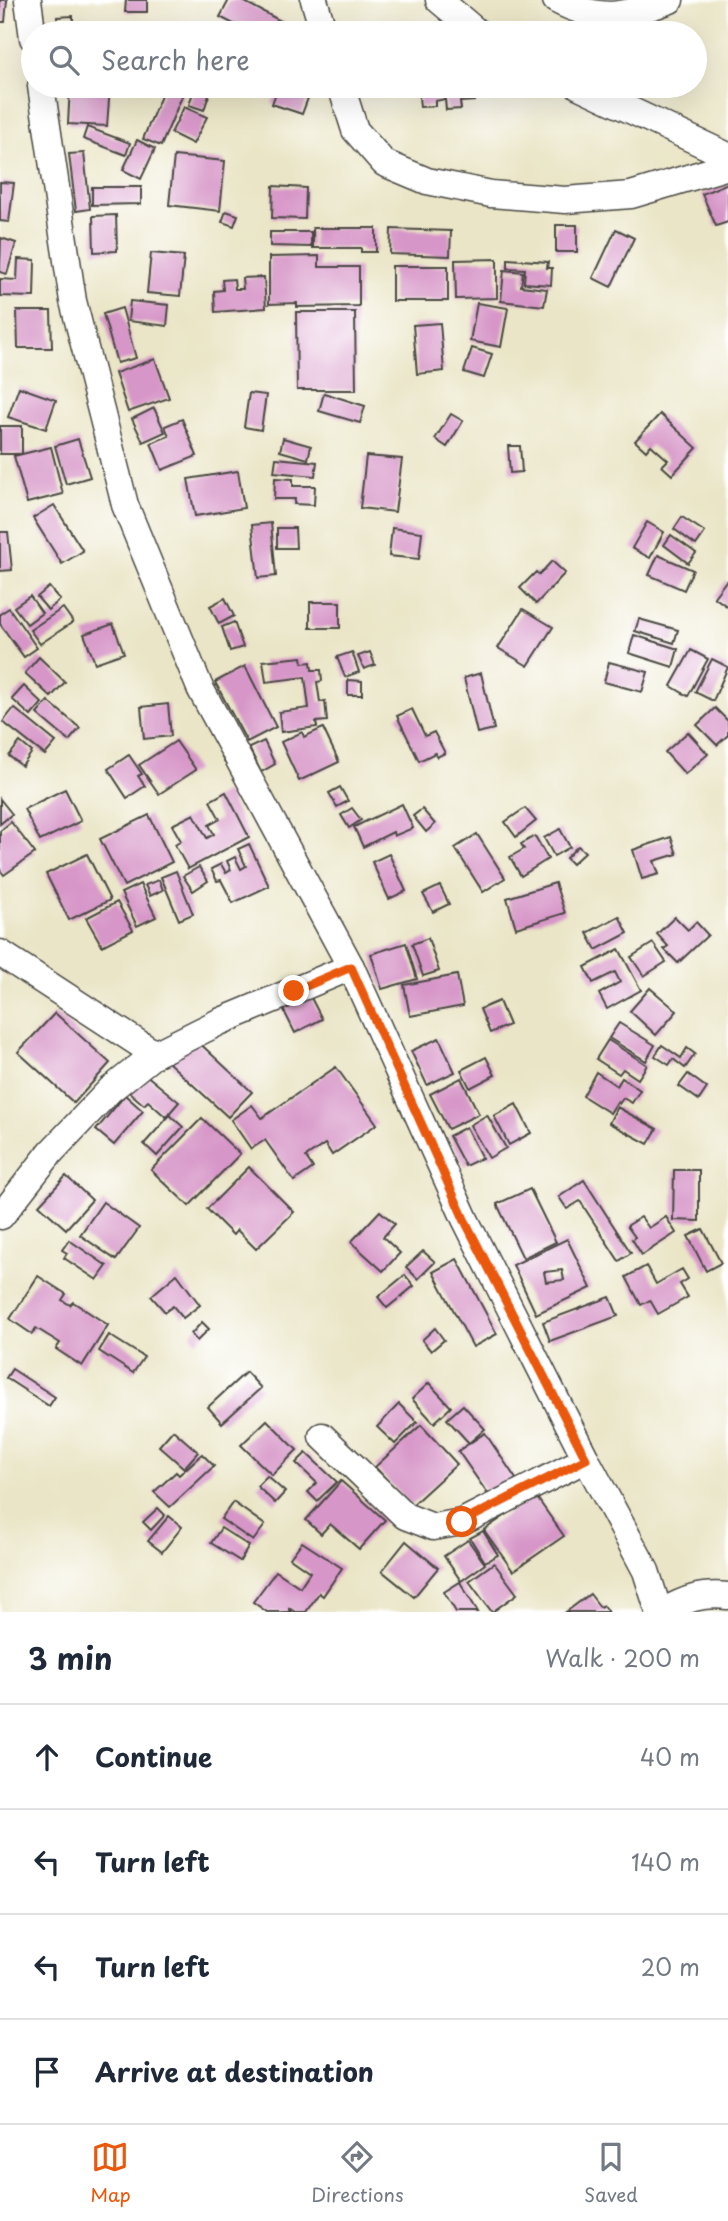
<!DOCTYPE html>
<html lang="en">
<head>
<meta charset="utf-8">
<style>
  body { margin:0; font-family:"Playpen Sans",sans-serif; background:#f6f6f7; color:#1f2937 }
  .stop { position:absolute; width:21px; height:21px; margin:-16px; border:5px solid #ea580c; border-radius:50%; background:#fff }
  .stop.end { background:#ea580c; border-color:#fff; box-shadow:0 2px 7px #0008 }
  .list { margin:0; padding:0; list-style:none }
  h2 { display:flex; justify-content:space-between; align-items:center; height:91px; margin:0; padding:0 28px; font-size:30px }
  h2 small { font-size:23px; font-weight:400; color:#747a83 }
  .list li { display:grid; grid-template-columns:46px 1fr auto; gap:21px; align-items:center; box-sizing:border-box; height:105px; padding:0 28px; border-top:2px solid #e0e1e3 }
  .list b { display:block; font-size:26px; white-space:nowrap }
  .list em { font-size:23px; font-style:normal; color:#747a83 }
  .icon { flex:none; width:38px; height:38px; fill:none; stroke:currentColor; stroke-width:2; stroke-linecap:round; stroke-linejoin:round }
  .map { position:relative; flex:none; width:728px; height:1612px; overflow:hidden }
  .search { position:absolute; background:#fff; box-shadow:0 7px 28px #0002; left:21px; right:21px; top:21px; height:77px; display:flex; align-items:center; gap:18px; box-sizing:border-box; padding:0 24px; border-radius:38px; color:#747a83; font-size:26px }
  .sheet { height:511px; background:#fff }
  nav { display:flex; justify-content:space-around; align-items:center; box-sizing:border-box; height:98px; border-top:2px solid #e0e1e3; background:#fff; font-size:19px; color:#747a83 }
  nav a { display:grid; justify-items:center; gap:4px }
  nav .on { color:#ea580c }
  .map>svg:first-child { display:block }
  .building { fill:#d796c8; fill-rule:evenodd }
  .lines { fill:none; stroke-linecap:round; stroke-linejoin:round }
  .minor-casing { stroke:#484742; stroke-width:29 }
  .minor { stroke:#fff; stroke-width:26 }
  .route { stroke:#ea580c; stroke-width:9 }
</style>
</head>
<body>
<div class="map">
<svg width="728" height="1612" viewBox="0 0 728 1612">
  <rect width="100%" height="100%" fill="#fff"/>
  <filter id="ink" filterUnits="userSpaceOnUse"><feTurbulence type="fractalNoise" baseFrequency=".0143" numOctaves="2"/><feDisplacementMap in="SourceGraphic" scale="14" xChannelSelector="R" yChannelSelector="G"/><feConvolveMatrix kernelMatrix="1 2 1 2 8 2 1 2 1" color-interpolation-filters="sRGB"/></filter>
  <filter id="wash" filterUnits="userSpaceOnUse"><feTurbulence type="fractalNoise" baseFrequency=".00686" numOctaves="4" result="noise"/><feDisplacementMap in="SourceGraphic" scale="28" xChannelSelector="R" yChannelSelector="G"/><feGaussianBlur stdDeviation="1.57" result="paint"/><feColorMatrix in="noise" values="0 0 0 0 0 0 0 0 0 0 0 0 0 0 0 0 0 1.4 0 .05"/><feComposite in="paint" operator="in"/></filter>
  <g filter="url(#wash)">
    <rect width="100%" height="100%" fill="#eae5c6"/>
    <g id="blocks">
      <g class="building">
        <polygon points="0,0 7,0 5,22 0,22"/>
        <polygon points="126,0 147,0 147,12 125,12"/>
        <polygon points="229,0 241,0 290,26 286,33 251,33 220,17"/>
        <polygon points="73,16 73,33 58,33 57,17"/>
        <polygon points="70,86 110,86 107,126 68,124"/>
        <polygon points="165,86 183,94 161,146 143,139"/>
        <polygon points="195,86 212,86 204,110 189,105"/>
        <polygon points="418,86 474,86 475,101 460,102 461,109 446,110 445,99 435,101 435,106 420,107"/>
        <polygon points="278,87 308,98 302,114 272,104"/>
        <polygon points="184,107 207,117 193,144 171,133"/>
        <polygon points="87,127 130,143 126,155 83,139"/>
        <polygon points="137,140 155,149 141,179 123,170"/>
        <polygon points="84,153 90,209 76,211 69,154"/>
        <polygon points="174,156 225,161 220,211 169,205"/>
        <polygon points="0,182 14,183 9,222 0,221"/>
        <polygon points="728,183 728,222 716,226 702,194"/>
        <polygon points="273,186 306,188 305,219 272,218"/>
        <polygon points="92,187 141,187 141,204 92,205"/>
        <polygon points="226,211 238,215 234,226 222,222"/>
        <polygon points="116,215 117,251 94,252 93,216"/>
        <rect x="556" y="225" width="21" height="27"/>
        <polygon points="313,228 376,228 376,252 361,252 361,248 313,248"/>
        <polygon points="391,229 451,231 450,256 390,254"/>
        <polygon points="616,229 634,238 611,287 593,278"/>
        <polygon points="270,232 311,232 311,247 270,246"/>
        <polygon points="1,238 16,243 7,274 0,272"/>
        <polygon points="151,253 184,256 180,296 147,293"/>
        <polygon points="319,256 319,267 359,267 359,306 297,307 297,303 269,304 269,257"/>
        <polygon points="18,259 35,260 34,297 0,296 0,279 17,280"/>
        <polygon points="497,259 497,298 456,299 455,260"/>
        <polygon points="508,259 548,262 547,268 552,268 551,285 524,283 525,269 508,268"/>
        <rect x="392" y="266" width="56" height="35"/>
        <polygon points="504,270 523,272 521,286 547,289 544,306 501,301"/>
        <polygon points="264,277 266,308 215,312 214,291 223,290 222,280 234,279 235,289 243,289 242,278"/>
        <polygon points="130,301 169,305 167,326 128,321"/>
        <polygon points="477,303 508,308 501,347 470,341"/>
        <polygon points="122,308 136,358 117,363 103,314"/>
        <polygon points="17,311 51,311 52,348 18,348"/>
        <polygon points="296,312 355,312 356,390 297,390"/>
        <polygon points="440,323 444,371 417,374 413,325"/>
        <polygon points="472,348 492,354 484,378 464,372"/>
        <polygon points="155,359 169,398 128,412 115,373"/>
        <polygon points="19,387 56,400 46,429 8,417"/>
        <polygon points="249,393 266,395 261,430 244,427"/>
        <polygon points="324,393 365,406 360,423 319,411"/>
        <polygon points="154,408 165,432 143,442 132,419"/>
        <polygon points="451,414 463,421 447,447 435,439"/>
        <polygon points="660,414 697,448 672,475 662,466 668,460 651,445 646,451 635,441"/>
        <polygon points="182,419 197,456 162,470 151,443 169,436 165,426"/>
        <rect x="0" y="426" width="22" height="28"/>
        <polygon points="283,438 311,446 308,459 280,451"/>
        <polygon points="78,439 90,477 66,484 55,446"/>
        <polygon points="508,446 520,446 522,472 510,473"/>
        <polygon points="51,447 63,494 27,503 14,456"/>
        <polygon points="366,456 402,459 395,512 360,508"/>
        <polygon points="276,458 317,462 315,476 274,472"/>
        <polygon points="238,471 244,508 195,516 188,479"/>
        <polygon points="275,478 293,479 293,486 315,486 314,505 294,504 295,499 274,499"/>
        <polygon points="54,505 83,551 62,564 33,518"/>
        <polygon points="682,517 705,532 696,545 674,529"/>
        <polygon points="647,522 664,532 650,558 632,548"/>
        <polygon points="271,523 276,576 258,578 252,525"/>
        <polygon points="277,528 295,528 296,548 277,548"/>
        <polygon points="392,528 422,532 419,559 389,556"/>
        <polygon points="0,532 8,532 12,570 0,571"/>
        <polygon points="671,535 696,553 688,563 664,545"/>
        <polygon points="658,555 693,570 684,590 649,575"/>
        <polygon points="552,561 565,573 536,604 520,588 536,572 539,575"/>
        <polygon points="726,581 728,583 728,607 714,597"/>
        <polygon points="49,587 60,600 48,610 37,597"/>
        <polygon points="30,596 42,613 27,624 14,607"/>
        <polygon points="225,598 234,616 219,624 210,606"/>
        <rect x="310" y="602" width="30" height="26"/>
        <polygon points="9,608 37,648 24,657 0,624 0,614"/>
        <polygon points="63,608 73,622 40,644 30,630"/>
        <polygon points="523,609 553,627 528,666 498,648"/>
        <polygon points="639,619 678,630 674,643 635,631"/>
        <polygon points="234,622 243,647 230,651 222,627"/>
        <polygon points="113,624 124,653 95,663 84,634"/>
        <polygon points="634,635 678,649 673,667 629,653"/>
        <polygon points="691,650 708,659 688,696 671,686"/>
        <polygon points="352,652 359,672 345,677 337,657"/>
        <polygon points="370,652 375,665 364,669 358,656"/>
        <polygon points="39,657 65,682 51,697 25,673"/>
        <polygon points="302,657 303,663 311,662 312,670 321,670 322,681 317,682 320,702 325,701 327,721 316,722 317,727 281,732 279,712 309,708 305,677 266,682 263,661"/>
        <polygon points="712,659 728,667 713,701 695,692"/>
        <polygon points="609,662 648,672 642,692 604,682"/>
        <polygon points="245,666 276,727 247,742 215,682"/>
        <polygon points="481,673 494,729 477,733 464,678"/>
        <polygon points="348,680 362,681 362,695 348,695"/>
        <polygon points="24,686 42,703 31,716 12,699"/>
        <polygon points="48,701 80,728 69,741 37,714"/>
        <polygon points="168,704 171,736 144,739 141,707"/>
        <polygon points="14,708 56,742 45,755 3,722"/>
        <polygon points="715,708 728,721 728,735 717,745 697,725"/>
        <polygon points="412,709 425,736 434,732 445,753 437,757 435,753 419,761 397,716"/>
        <polygon points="323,728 339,762 299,781 281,742 302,732 304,737"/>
        <polygon points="688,732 708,754 685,774 665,752"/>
        <polygon points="176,741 196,770 159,794 139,765"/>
        <polygon points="264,741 275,764 261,772 249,748"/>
        <polygon points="20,742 32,752 22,766 9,756"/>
        <polygon points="129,755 142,774 138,776 145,786 127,798 108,769"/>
        <polygon points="340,787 348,801 337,807 329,793"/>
        <polygon points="65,789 81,821 40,841 24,809"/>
        <polygon points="226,792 249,837 188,869 175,845 181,841 172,825 194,814 207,838 214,834 209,825 220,819 210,801"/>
        <polygon points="0,799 12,814 0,824"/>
        <polygon points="402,804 413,828 394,836 393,832 363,847 354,827"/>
        <polygon points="352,808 361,820 349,828 341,815"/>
        <polygon points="525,808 536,821 516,837 505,822"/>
        <polygon points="422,809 435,824 426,832 413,816"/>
        <polygon points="149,815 172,862 124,886 100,839"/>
        <polygon points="11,822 35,853 4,875 0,870 0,831"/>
        <polygon points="560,829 570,847 554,856 544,838"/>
        <polygon points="477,834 505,878 483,892 455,848"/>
        <polygon points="535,836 548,859 521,876 510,857 524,849 521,844"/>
        <polygon points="671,837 677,854 654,861 659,874 642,879 633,850"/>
        <polygon points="249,844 269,886 233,903 221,880 217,881 211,869 221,864 226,873 231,870 227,861 235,857 241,869 246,866 238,849"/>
        <polygon points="578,846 585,852 572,864 566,858"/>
        <polygon points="87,854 110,900 69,920 46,874"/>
        <polygon points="389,854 406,891 389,899 372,862"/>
        <polygon points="199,867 208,881 193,891 183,876"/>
        <polygon points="176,871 193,914 179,920 161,877"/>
        <polygon points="159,880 163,890 150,896 145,885"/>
        <polygon points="555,883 565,913 516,928 507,898"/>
        <polygon points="140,884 156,917 137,926 121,893"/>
        <polygon points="440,886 449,904 433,912 423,894"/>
        <polygon points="117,902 133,930 102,946 86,918"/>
        <polygon points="619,916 628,933 596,950 587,933"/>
        <polygon points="675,917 688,930 696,922 708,935 678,963 664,949 668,946 657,934"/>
        <polygon points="428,938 439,971 423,976 412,944"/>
        <polygon points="406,943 417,979 382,989 371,954"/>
        <polygon points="653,943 666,962 644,976 631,957"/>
        <polygon points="619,949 641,990 607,1009 599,994 620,982 615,972 593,983 585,967"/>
        <polygon points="457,975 463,1006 410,1016 404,985"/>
        <polygon points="650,988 677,1011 656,1035 630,1011"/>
        <polygon points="308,992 322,1019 295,1033 281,1005"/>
        <polygon points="499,1001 509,1025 490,1033 480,1009"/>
        <polygon points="55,1013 110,1063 74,1103 18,1052"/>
        <polygon points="619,1023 655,1045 646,1061 609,1038"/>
        <polygon points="193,1037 252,1092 228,1117 169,1063"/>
        <polygon points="439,1038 455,1072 427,1085 411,1051"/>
        <polygon points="608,1040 647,1065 638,1079 623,1069 619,1074 596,1059"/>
        <polygon points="662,1045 681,1058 687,1048 695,1054 685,1068 673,1059 669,1065 655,1056"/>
        <polygon points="486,1057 495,1075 470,1088 461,1070"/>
        <polygon points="336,1067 377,1124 332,1155 325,1144 306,1157 313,1168 294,1181 265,1140 251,1149 231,1120 252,1105 262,1118"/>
        <polygon points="596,1072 617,1086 622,1078 640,1090 632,1103 623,1098 619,1104 617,1102 610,1113 583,1096"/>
        <polygon points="145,1074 179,1102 166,1117 148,1101 144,1105 129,1092"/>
        <polygon points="688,1074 707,1088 699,1100 679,1086"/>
        <polygon points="461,1078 479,1114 448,1129 430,1094"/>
        <polygon points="125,1095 143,1111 114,1145 96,1130"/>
        <polygon points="516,1104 531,1133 509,1145 494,1116"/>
        <polygon points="617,1107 657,1129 648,1144 609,1123"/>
        <polygon points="170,1115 183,1127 157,1156 144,1144"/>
        <polygon points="487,1115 506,1148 489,1158 470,1125"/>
        <polygon points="202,1118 240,1154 189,1206 151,1170"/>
        <polygon points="466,1127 482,1158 465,1166 449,1136"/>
        <polygon points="249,1167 294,1212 256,1249 237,1230 233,1235 207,1209"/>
        <polygon points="674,1170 699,1170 699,1221 673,1220"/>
        <polygon points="66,1176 92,1200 66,1229 39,1205"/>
        <polygon points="584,1180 631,1253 619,1261 580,1201 567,1209 559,1197"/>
        <polygon points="530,1189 556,1242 523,1258 497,1204"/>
        <polygon points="103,1202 139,1228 116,1260 80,1235"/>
        <polygon points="380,1211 395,1224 383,1237 400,1253 383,1271 351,1242"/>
        <polygon points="641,1217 649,1228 666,1217 676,1233 642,1255 632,1239 635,1237 627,1226"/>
        <polygon points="703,1229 721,1263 706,1271 688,1236"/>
        <path d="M567 1239 591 1288 536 1314 513 1265ZM562 1270 564 1280 546 1282 544 1272Z"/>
        <polygon points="69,1240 107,1266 97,1280 64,1258 67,1253 62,1250"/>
        <polygon points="423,1251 435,1262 418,1279 406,1267"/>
        <polygon points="457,1259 497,1334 473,1347 433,1272"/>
        <polygon points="646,1266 656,1284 682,1269 688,1279 680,1284 688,1297 658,1314 650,1300 641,1305 626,1277"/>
        <polygon points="177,1274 200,1305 183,1318 173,1306 165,1312 151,1296"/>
        <polygon points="405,1275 414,1286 387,1308 378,1297"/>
        <polygon points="38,1276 66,1294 62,1300 70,1305 73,1302 108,1325 82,1366 56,1349 60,1343 36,1328 32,1334 10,1319"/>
        <polygon points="610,1297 618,1316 550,1341 543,1322"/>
        <polygon points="202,1322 209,1329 197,1341 191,1334"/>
        <polygon points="435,1328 444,1340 431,1351 422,1340"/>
        <polygon points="109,1335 144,1357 133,1373 99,1351"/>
        <polygon points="12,1369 55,1397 49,1406 6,1378"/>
        <polygon points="246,1372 261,1388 222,1423 208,1407"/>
        <polygon points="429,1383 451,1407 434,1423 412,1399"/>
        <polygon points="399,1404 417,1422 395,1444 377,1427"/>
        <polygon points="463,1405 485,1429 469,1443 447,1419"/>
        <polygon points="267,1420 297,1450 272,1475 241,1445"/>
        <polygon points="421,1425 457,1464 411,1506 375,1467"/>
        <polygon points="173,1430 198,1452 184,1468 159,1446"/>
        <polygon points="485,1433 516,1479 490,1497 458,1451"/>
        <polygon points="306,1453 337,1482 317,1501 308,1492 317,1483 296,1463"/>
        <polygon points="202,1454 214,1466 170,1507 154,1492 176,1472 179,1475"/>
        <polygon points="267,1476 285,1492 275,1503 257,1486"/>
        <polygon points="341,1481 385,1520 359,1549 330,1524 321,1534 306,1520"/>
        <polygon points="535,1495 564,1536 513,1571 484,1530"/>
        <polygon points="233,1502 265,1525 253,1541 221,1519"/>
        <polygon points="158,1508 165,1515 151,1530 143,1522"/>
        <polygon points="169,1516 182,1527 162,1552 148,1541"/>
        <polygon points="221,1528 249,1546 240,1561 211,1543"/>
        <polygon points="483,1531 498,1555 485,1562 470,1538"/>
        <polygon points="468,1540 485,1564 461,1581 444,1556"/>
        <polygon points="406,1541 438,1568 414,1597 382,1571"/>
        <polygon points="302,1542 342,1568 323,1596 319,1593 306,1612 295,1612 289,1608 289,1610 291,1612 267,1612 253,1602 276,1571 300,1587 310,1572 290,1558"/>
        <polygon points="494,1563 517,1594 492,1612 469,1581"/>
        <polygon points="460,1582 478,1612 456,1612 444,1592"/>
        <polygon points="590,1594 600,1607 603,1605 608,1612 566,1612"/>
      </g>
    </g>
  </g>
  <g filter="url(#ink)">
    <use href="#blocks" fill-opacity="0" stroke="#484742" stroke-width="2"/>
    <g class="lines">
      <g class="minor-casing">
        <g id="minor">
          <polyline points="28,0 33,38"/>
          <polyline points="314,0 324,33"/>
          <polyline points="439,0 478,33"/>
          <path d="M556 0C599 23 626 16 670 0"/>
          <polyline points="41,86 73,301 125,505 200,688 351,967 465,1219 586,1459 646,1571 659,1612"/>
          <polyline points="341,86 355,130 384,163 427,181 491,194 565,200 631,195 728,166"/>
          <polyline points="579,86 728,156"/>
          <polyline points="0,953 155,1054"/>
          <polyline points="1,1216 51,1152 110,1090 155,1054 219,1022 351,967"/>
          <polyline points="322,1436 405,1516 433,1527 462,1522 586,1459"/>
          <path d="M662 1612C686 1599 701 1593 728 1596"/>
        </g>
      </g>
      <use href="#minor" class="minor"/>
    </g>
  </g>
  <g class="lines" filter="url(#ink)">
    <polyline class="route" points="294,991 351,967 464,1219 586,1459 462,1522"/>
  </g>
</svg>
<div class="stop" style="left:462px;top:1522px"></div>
<div class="stop end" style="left:294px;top:991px"></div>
<div class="search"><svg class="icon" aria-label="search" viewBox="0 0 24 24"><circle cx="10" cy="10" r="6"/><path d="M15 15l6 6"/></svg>Search here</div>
</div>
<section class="sheet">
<h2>3 min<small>Walk · 200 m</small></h2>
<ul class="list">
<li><svg class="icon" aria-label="ahead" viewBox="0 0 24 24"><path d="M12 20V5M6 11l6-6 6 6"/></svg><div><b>Continue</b></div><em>40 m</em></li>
<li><svg class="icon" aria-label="left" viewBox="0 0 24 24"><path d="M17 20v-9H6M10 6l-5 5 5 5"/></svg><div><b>Turn left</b></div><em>140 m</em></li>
<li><svg class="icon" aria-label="left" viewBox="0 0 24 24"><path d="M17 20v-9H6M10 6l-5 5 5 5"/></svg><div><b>Turn left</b></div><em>20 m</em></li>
<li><svg class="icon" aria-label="arrive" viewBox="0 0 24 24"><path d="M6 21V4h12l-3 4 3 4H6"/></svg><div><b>Arrive at destination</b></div></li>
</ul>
</section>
<nav>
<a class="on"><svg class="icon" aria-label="map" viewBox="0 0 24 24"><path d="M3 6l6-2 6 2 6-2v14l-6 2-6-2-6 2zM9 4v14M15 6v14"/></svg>Map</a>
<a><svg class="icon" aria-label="directions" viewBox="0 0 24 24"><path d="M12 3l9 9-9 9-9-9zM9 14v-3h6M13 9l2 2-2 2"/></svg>Directions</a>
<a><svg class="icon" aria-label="saved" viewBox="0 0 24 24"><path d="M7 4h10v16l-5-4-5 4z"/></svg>Saved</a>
</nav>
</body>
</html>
